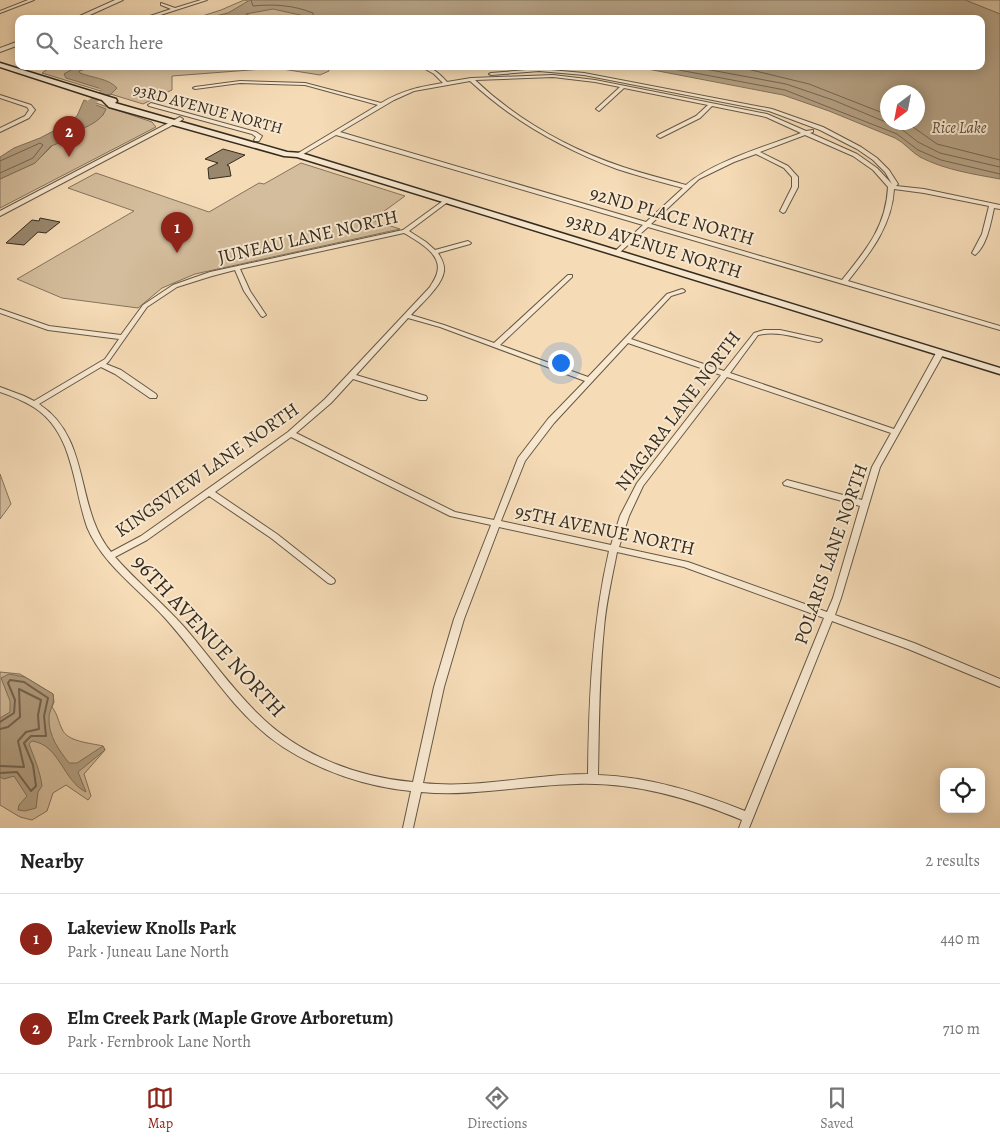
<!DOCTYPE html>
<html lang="en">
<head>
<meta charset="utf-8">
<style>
  body { margin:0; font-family:Alegreya,serif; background:#f6f6f6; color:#222 }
  .controls { position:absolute; right:15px; bottom:15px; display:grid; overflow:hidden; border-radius:10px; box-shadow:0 2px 12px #0003 }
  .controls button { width:45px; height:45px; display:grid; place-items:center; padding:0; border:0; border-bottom:1px solid #e0e0e0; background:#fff; color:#222; font:25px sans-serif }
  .compass { position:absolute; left:880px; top:85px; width:45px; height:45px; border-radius:50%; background:#fff; box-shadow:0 2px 12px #0003; rotate:212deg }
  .you { position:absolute; left:560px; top:362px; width:18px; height:18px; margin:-12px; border:4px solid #fff; border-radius:50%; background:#1a73e8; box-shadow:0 0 0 8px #1a73e833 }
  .badge { display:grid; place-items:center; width:32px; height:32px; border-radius:50%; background:#8f2418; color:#fff; font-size:16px; font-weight:700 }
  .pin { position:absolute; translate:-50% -41px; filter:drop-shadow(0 1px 2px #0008) }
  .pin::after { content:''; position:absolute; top:26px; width:18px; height:15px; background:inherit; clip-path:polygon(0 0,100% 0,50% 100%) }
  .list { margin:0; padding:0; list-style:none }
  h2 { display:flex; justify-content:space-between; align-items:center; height:65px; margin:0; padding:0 20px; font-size:21px }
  h2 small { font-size:16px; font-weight:400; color:#767676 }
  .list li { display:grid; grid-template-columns:32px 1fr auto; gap:15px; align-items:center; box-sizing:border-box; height:90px; padding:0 20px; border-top:1px solid #e0e0e0 }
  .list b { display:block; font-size:19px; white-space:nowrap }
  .list p { margin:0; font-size:16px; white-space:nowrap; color:#767676 }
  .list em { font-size:16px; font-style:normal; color:#767676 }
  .icon { flex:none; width:28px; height:28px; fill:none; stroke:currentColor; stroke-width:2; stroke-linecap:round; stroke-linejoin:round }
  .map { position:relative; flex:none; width:1000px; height:828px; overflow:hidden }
  .search { position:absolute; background:#fff; box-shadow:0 2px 12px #0003; left:15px; right:15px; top:15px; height:55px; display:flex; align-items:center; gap:12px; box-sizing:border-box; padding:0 18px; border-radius:10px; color:#767676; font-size:19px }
  .sheet { height:245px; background:#fff }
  nav { display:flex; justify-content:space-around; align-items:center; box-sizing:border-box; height:70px; border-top:1px solid #e0e0e0; background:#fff; font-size:14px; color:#767676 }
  nav a { display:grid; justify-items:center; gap:2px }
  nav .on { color:#8f2418 }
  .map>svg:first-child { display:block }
  .green { fill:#d4bd9c; stroke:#84745e }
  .water { fill:#b4a083; stroke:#81725b; fill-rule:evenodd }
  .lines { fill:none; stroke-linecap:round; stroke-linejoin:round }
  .shore-far1 { stroke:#746651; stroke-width:1 }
  .shore { stroke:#746651; stroke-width:2 }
  .river { fill:#b4a083; fill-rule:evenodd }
  .building { fill:#99876e; stroke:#352c1f }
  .minor-casing { stroke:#655845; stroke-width:2 }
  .tertiary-casing { stroke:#655845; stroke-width:2 }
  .secondary-casing { stroke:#352c1f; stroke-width:3 }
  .minor { fill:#f8e8d0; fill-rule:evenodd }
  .tertiary { fill:#f8e8d0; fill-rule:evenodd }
  .secondary { fill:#f8e8d0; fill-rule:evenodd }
  .labels { text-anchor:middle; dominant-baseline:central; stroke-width:4; stroke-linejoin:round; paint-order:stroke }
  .far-street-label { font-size:16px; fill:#352c1f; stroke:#f8e8d0 }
  .far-water-label { font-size:16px; font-style:italic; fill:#5b4f3d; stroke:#f8e8d0 }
  .street-label { font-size:19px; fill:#352c1f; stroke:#f8e8d0 }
  .near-street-label { font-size:22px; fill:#352c1f; stroke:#f8e8d0 }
</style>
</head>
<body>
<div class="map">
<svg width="1000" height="828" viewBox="0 0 1000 828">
  <rect width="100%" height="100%" fill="#f5dbb6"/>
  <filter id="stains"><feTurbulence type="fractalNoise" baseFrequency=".004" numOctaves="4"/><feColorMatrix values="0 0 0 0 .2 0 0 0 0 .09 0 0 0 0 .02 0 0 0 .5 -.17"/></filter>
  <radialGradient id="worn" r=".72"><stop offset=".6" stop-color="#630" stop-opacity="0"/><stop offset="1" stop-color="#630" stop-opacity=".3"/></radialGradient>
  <g class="green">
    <polygon points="244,0 324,19 193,19 221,10"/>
    <polygon points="965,0 1000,0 1000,14"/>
    <polygon points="52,66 328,66 329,71 320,75 276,68 172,76 172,90 143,104 42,73"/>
    <polygon points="96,103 152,122 156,127 0,208 0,179 35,163 59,139 93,123 104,114 94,104"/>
    <polygon points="301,163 405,196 372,220 400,229 195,274 162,288 138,308 62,298 17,279 134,211 68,188 96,173 209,212 259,183 264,184"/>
    <polygon points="0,474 11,504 0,519"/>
    <path d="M0 672 20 674 53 694 54 702 52 707C58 715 58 721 62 729 67 742 91 743 103 746L105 750 84 774 91 796 88 800 66 785 53 793 47 811 32 820 20 817 0 805Z"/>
  </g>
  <g class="water">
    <path d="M250 0H965L1000 14V179C973 174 945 170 920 157 910 151 905 143 895 138L829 111 783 95 632 66H981V19H318L273 9 246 14 257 19H202L228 13ZM888 92H918V122H888Z"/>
    <path d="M78 66H159L93 67 79 71 80 73C92 78 108 78 117 88L110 95 100 92 102 89 66 78 64 74Z"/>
    <path d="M84 100 106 109C100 126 73 131 59 139V143L51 146 35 163 0 179V157L14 148 40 138 63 126 77 116Z"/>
    <path d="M9 674 25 677 53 694C55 704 50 708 49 717 48 736 59 750 69 763H77L103 746 105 750 78 772 86 792C63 781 60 745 32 741L29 744C34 758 40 770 42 786L38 792 36 808 25 811 18 810 19 805 27 796 14 776 4 779 0 777V718L10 712V701L1 678Z"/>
  </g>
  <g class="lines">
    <g class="shore-far1">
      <path d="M251 0 253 6C274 4 293 5 313 13L314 19"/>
      <polyline points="658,66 785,90 897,134 918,150 941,160 1000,174"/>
      <polyline points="689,66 786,84 833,100 900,128 918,142 940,153 1000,167"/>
      <polyline points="735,66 809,84 888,115"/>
      <polyline points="906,122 937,144 1000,160"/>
      <polyline points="0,161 40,143 43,145 33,158 0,173"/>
    </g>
    <g class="shore">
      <polyline points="0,722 14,713 15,700 8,683 10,680 24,682 48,698 44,716 46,736 31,736 24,743 33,765 36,786 31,791 17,772 0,773"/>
      <polyline points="0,729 8,727 20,717 19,689 41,700 38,715 39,729 26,732 18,741 24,767 0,766"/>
    </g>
    <polygon class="river" points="95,81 108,84 111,91 96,103 97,114 88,120 83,117 87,113 86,102 102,90 95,85"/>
  </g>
  <g class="building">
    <polygon points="223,149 245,155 227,165 229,166 231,176 209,179 208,168 218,163 205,159"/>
    <polygon points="40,218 60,222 46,233 38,232 24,245 6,243 32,220 39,221"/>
  </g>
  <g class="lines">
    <g class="minor-casing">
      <g id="minor">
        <polygon points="28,0 34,0 0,13 0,11"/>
        <polygon points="201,0 207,0 148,19 141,19 171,9 161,5 161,3 175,8"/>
        <path d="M420 66C432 66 440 74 447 82L471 78 553 75 595 80 767 114 806 131 813 130V132L810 133 857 154 877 168 892 184 885 172 873 160 857 149 820 130 769 111 584 75 539 71 491 75 489 74 491 73 539 69 584 73 772 109 823 127 861 147 877 158 889 170 898 184 896 186 924 189 1000 205V209L994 208C991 222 987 246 975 255L972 253 982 234 989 206 924 193 894 189C892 226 870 253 848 281L1000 326V330L648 227 618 254H614V252L643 225 336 135 300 156 295 155 378 105 305 85 240 83 195 89 193 88 195 87 240 81 305 83 381 103C403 90 419 87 443 83L434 74ZM553 77 595 82 620 87 597 108 596 109 599 111 624 88 708 105 696 116 658 135 657 136 660 138 700 118 712 106 766 117 801 133C767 146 712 162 686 185 665 179 644 174 623 167 569 149 517 120 475 80ZM470 81C512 120 563 149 617 169 638 176 661 182 683 188L646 222 340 132 394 100 414 91ZM805 135 853 156 873 170 888 187C886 227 866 250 842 280L651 224 699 179 734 162 756 154 784 168 792 177V187L780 211 783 213 785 212 798 187V177L788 166 760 152Z"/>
        <polygon points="0,95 31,105 35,110 29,118 0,132 0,128 25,116 29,110 27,107 0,98"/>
        <polygon points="151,103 256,132 262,136 259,141 255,141 254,140 256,137 252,134 149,106 148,105"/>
        <path d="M447 198 450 200 449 201 409 231 426 242 435 250 468 241 471 243 470 244 438 253C441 258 445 264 444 271 442 286 421 304 411 315L444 325 494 343 568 275H572V277L500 345 588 377 667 294 682 289 684 290 685 291 684 292 671 296 631 339 724 371 754 333 764 330H780L821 339 822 340 821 341 819 342C799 339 779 330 758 335L730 373 894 429 936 353 938 352H942L944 353 880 467 841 598 835 615 914 643 1000 679V687L908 649 832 621 749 828H739L742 820C689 798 634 782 576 784 524 785 473 797 421 792L413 828H403L411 791C367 787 320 771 283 747 265 735 249 720 235 704 211 676 190 646 165 618 138 588 103 565 87 527 73 487 74 434 35 408 24 401 12 396 0 392V387L24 396 34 401 105 359 119 339 48 330 0 313V309L49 326 121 335 143 305 173 285 210 272 403 230ZM404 233C417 241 443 254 437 273 436 278 432 283 430 287L325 399 288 432 141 536 111 552C74 507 92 439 39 404L101 367 115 374 150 398H156L157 396 156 394 121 370 106 364 109 361 147 307 177 287 212 276 235 270 244 291 261 316 263 317 266 315 250 291 240 269ZM408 318 440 327 585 381 548 419 518 458 494 520 455 512 296 433 331 403 353 379 420 400H426L427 398 426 396 356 375ZM628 343 721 375 637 483 620 516 611 545 501 521 525 461 554 423ZM727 377 891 433 872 467 862 500 787 480 783 483 784 485 860 506 833 598 827 612 688 562 619 547 629 516 643 486ZM291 437 450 516 491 525 454 619 434 687 413 782C355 777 297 754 256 712 230 686 209 656 185 628 163 603 137 582 115 557L147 540 209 496 271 538 328 583 331 584 334 583 335 581 334 579 277 534 215 492ZM499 527 609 551C592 625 589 698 588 774 533 774 478 789 423 783L444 687 464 619ZM617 552 684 567 824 618 745 811C698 792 650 777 598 775 599 726 599 677 604 628 606 603 612 578 617 552Z"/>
      </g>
    </g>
    <g class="tertiary-casing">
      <g id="tertiary">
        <polygon points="115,0 123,0 81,19 73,19"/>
        <polygon points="19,41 19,45 0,52 0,48"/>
        <polygon points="180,117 183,119 182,120 0,216 0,211"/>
      </g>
    </g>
    <g class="secondary-casing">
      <polygon id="secondary" points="0,63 116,99 117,101 115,103 287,152 301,153 1000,368 1000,374 297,157 284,156 109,107 102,100 0,67"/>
    </g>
    <use href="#minor" class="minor"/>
    <use href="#tertiary" class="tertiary"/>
    <use href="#secondary" class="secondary"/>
  </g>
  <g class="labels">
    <g class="far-street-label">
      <text transform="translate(208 109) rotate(15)">93RD AVENUE NORTH</text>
    </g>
    <g class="far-water-label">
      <text x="959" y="128">Rice Lake</text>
    </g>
    <g class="street-label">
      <text transform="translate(672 216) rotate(16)">92ND PLACE NORTH</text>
      <text transform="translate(308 237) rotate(-13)">JUNEAU LANE NORTH</text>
      <text transform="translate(654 246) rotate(17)">93RD AVENUE NORTH</text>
      <text transform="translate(678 411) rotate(-53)">NIAGARA LANE NORTH</text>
      <text transform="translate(207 470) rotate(-35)">KINGSVIEW LANE NORTH</text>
      <text transform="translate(605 530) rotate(12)">95TH AVENUE NORTH</text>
      <text transform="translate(831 554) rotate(-71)">POLARIS LANE NORTH</text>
    </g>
    <g class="near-street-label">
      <text transform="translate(209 636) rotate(47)">96TH AVENUE NORTH</text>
    </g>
  </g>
  <rect width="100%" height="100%" filter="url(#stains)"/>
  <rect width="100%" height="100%" fill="url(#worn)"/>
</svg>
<div class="controls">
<button><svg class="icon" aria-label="locate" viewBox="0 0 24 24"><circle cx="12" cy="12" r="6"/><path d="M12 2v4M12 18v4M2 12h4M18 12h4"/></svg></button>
</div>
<svg class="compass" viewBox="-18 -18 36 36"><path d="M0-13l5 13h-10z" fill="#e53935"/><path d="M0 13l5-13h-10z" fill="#767676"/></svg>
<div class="you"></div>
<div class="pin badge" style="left:177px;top:253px">1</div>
<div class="pin badge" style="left:69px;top:157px">2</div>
<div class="search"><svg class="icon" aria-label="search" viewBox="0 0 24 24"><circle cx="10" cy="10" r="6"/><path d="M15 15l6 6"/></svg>Search here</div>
</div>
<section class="sheet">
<h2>Nearby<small>2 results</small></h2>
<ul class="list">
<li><span class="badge">1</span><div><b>Lakeview Knolls Park</b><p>Park · Juneau Lane North</p></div><em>440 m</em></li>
<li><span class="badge">2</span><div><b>Elm Creek Park (Maple Grove Arboretum)</b><p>Park · Fernbrook Lane North</p></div><em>710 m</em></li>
</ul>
</section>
<nav>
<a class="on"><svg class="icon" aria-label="map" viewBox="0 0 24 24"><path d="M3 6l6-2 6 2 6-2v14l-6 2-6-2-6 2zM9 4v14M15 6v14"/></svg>Map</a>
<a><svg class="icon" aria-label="directions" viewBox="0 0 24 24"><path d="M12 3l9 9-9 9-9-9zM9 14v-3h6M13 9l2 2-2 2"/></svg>Directions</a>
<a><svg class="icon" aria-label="saved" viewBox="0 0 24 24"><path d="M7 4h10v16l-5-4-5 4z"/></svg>Saved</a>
</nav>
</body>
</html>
